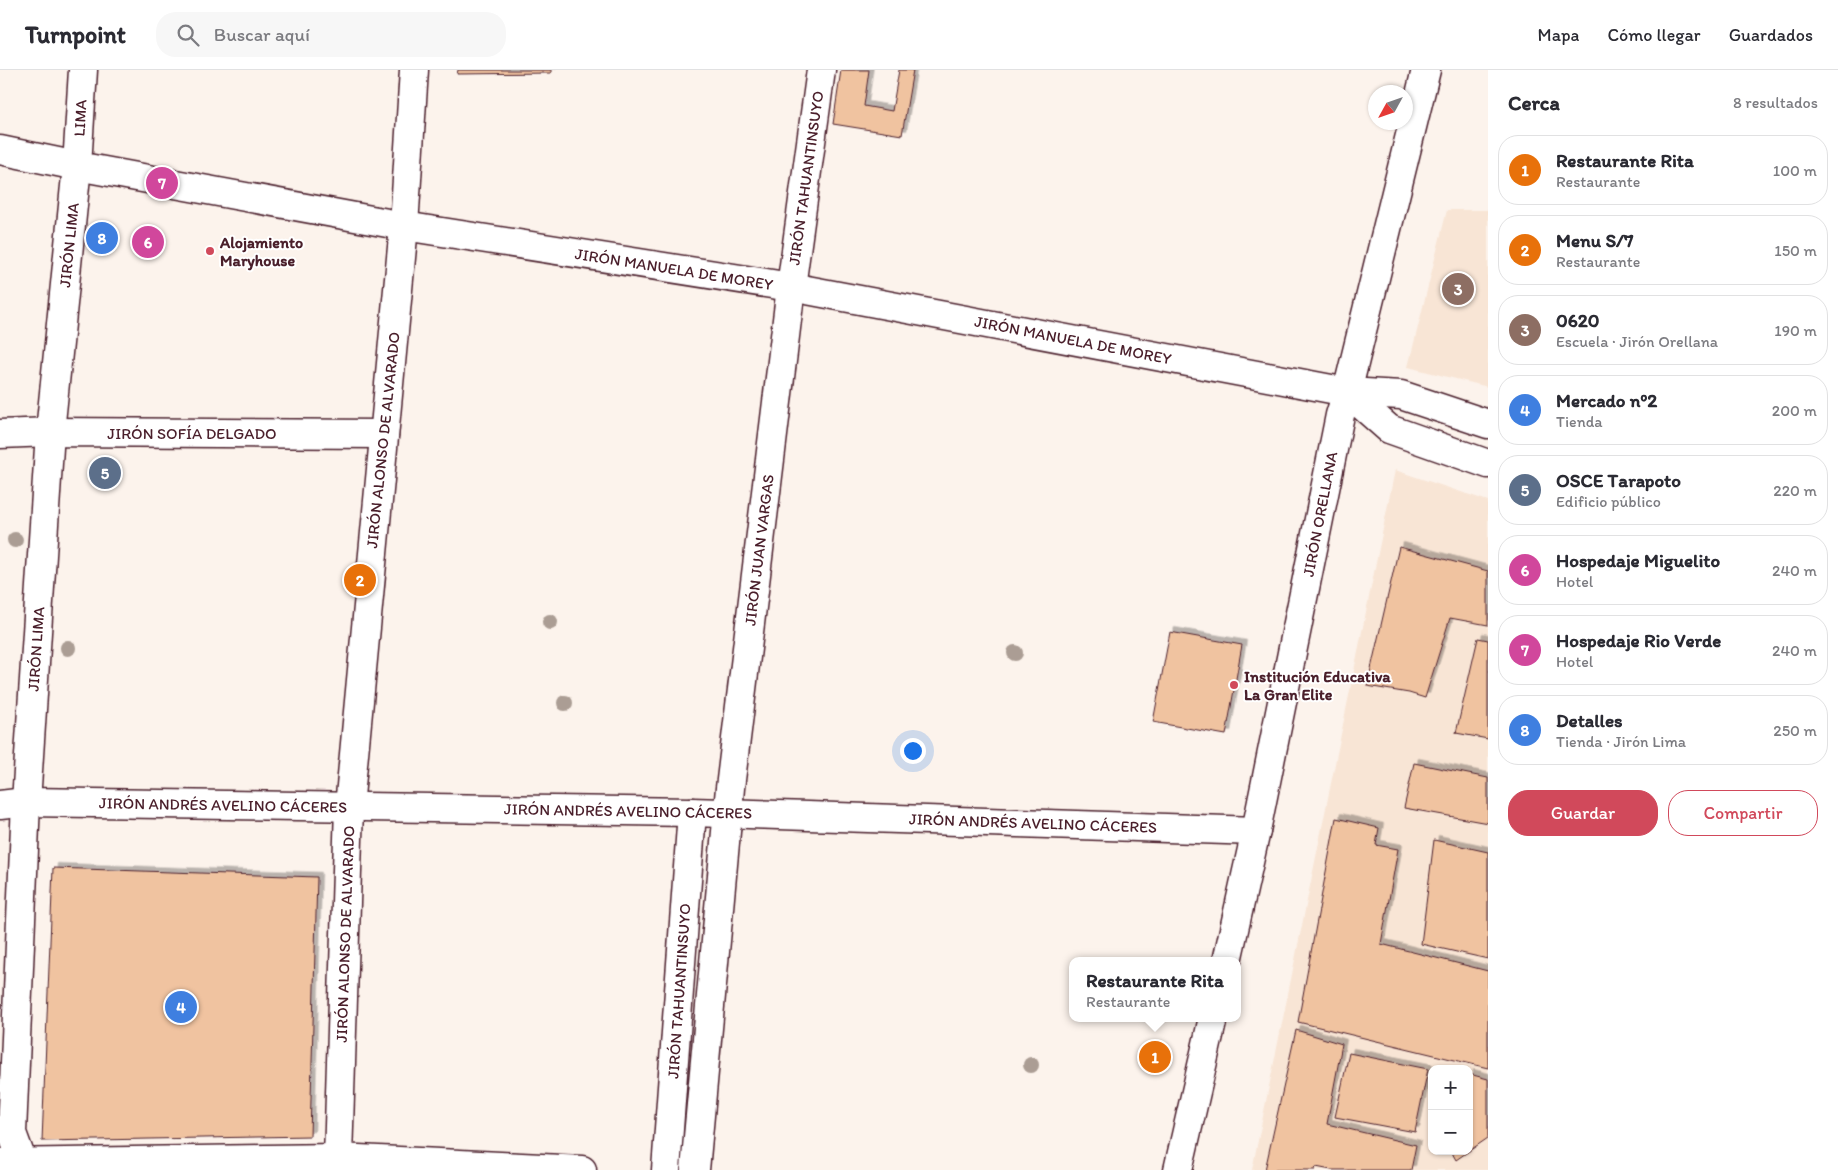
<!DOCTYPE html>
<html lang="es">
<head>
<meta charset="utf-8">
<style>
  body { margin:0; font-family:Itim,sans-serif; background:#f7f7f7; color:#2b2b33 }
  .controls { position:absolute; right:15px; bottom:15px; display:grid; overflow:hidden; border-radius:10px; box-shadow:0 1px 4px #0004 }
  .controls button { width:45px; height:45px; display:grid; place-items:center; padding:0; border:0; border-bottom:1px solid #e1e1e2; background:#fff; color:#2b2b33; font:25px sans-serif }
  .compass { position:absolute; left:1368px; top:15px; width:45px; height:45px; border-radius:50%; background:#fff; box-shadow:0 1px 4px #0004; rotate:230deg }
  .you { position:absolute; left:912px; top:680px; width:18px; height:18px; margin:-12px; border:4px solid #fff; border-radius:50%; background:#1a73e8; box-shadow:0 0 0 8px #1a73e833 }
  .badge { display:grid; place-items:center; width:32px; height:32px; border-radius:50%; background:#d1495b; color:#fff; font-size:16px; font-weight:700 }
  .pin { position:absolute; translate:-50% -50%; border:2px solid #fff; box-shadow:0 1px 5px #0006 }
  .popup { position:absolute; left:1069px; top:887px; width:172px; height:65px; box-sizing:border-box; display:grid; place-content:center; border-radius:10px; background:#fff; filter:drop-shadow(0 1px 4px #0005); font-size:16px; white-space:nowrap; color:#7c7c81 }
  .popup b { font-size:19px; color:#2b2b33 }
  .popup::after { content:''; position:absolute; left:50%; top:100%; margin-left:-10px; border:10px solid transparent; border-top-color:#fff }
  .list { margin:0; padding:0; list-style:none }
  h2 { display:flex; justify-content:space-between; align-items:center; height:65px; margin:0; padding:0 20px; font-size:21px }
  h2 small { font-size:16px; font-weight:400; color:#7c7c81 }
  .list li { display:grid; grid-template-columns:32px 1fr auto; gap:15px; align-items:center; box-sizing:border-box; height:70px; margin:0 10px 10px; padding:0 10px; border:1px solid #e1e1e2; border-radius:20px }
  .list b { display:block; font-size:19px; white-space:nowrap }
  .list p { margin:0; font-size:16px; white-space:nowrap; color:#7c7c81 }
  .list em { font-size:16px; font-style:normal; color:#7c7c81 }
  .actions { display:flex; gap:10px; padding:15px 20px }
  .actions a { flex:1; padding:11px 0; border:1px solid #d1495b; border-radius:20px; text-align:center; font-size:18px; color:#d1495b }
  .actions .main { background:#d1495b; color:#fff }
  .icon { flex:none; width:28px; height:28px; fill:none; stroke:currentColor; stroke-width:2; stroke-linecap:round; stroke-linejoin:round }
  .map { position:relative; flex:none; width:1488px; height:1100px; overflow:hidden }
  header { display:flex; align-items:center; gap:30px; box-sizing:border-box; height:70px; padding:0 25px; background:#fff; border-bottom:1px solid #e1e1e2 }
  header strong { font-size:24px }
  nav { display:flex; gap:28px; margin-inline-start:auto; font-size:18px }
  .search { width:350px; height:45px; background:#f7f7f7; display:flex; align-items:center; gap:12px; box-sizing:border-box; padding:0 18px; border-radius:20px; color:#7c7c81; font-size:19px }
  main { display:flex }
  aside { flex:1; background:#fff }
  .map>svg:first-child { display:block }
  .built { fill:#f8e5d5; fill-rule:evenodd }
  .building { fill:#f0c3a0; stroke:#4a1f2b; filter:url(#shadow) }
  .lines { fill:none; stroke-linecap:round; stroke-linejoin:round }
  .minor-casing { stroke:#4a1f2b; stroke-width:31 }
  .tertiary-casing { stroke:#4a1f2b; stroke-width:31 }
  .secondary-casing { stroke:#4a1f2b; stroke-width:31 }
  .primary-casing { stroke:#4a1f2b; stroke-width:31 }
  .minor { stroke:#fff; stroke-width:28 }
  .tertiary { stroke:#fff; stroke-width:28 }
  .secondary { stroke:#fff; stroke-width:28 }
  .primary { stroke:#fff; stroke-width:28 }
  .tree { fill:#ab9d94 }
  .poi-dot { fill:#d1495b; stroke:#fff; stroke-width:2 }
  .labels { text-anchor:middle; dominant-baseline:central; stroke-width:4; stroke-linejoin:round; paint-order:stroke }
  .street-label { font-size:16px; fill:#4a1f2b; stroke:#fff }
  .poi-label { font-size:16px; font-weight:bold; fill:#4a1f2b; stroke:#fff; text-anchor:start }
</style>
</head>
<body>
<header>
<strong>Turnpoint</strong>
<div class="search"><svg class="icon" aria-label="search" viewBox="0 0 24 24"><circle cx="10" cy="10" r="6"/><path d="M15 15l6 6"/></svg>Buscar aquí</div>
<nav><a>Mapa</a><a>Cómo llegar</a><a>Guardados</a></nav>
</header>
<main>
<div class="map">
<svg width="1488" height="1100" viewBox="0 0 1488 1100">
  <defs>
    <filter id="shadow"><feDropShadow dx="4.5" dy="-4.5" stdDeviation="0" flood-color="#0004"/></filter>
  </defs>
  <rect width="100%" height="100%" fill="#fcf3ec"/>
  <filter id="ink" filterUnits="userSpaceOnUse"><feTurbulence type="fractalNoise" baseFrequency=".02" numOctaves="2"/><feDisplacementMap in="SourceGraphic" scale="10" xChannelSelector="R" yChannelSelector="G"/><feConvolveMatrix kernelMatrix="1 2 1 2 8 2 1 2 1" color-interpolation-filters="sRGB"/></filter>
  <g filter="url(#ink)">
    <g class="built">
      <polygon points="1447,140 1488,140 1488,317 1408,297"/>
      <path d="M1395 400 1488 431V1100H1252ZM1432 999H1469V1081H1432Z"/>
    </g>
    <g class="building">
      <polygon points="458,0 551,0 551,3 457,4"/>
      <polygon points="841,0 869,0 864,36 892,41 899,0 913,0 902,65 833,54"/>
      <polygon points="1399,477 1488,501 1488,555 1450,548 1425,628 1409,623 1367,616"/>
      <polygon points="1170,562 1242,575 1226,665 1153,652"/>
      <polygon points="1478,568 1488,570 1488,669 1456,663"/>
      <polygon points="1414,693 1488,708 1488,753 1404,738"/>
      <polygon points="1336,748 1379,758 1376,775 1398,779 1381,874 1488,901 1488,998 1298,952"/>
      <polygon points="1434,770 1488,782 1488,889 1421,874"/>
      <polygon points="53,798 317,807 310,1066 42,1071"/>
      <polygon points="1296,960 1342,974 1327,1054 1416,1075 1411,1100 1331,1100 1316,1097 1315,1100 1265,1100"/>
      <polygon points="1349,983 1428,999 1415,1062 1335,1047"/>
      <polygon points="1469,1004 1488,1009 1488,1068 1469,1081"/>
      <polygon points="1451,1081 1469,1081 1456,1090"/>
    </g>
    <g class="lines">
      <g class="minor-casing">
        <g id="minor">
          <polyline points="0,364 50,362 384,364"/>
          <polyline points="0,735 26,732 692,742 1256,761"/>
          <polyline points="0,1093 338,1088 582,1100"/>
          <polyline points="336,1100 338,1088 349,737 404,156 414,0"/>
          <polyline points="666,1100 692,742"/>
          <polyline points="695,1100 730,718 791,217 821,0"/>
        </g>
      </g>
      <g class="tertiary-casing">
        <g id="tertiary">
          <polyline points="0,80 77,96 404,156 791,217 1347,322"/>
          <polyline points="77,96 83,0"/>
        </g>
      </g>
      <g class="secondary-casing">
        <g id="secondary">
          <polyline points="1347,322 1426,0"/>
          <polyline points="23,1100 23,1093 12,1063 26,732 50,362 77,96"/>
        </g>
      </g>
      <g class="primary-casing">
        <g id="primary">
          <polyline points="1347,322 1389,359 1488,394"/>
          <polyline points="1347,322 1401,325 1488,354"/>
          <polyline points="1227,891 1256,761 1340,345 1347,322"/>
          <polyline points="1178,1100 1213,948"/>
        </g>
      </g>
      <use href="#minor" class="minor"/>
      <use href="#tertiary" class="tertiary"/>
      <use href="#secondary" class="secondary"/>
      <use href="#primary" class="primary"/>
    </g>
    <g class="tree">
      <circle cx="15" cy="470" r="8"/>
      <circle cx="550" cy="552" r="8"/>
      <circle cx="68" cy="578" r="8"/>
      <circle cx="1015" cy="583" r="8"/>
      <circle cx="565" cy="633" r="8"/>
      <circle cx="1031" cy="995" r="8"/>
    </g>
  </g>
  <g class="poi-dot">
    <circle cx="210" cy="181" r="5"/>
    <circle cx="1234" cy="615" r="5"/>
  </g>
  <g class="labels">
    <g class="street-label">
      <text transform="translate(80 48) rotate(-87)">LIMA</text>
      <text transform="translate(806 108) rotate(-82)">JIRÓN TAHUANTINSUYO</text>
      <text transform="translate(69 175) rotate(-84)">JIRÓN LIMA</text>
      <text transform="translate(674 199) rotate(9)">JIRÓN MANUELA DE MOREY</text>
      <text transform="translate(1073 270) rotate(11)">JIRÓN MANUELA DE MOREY</text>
      <text x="192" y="363">JIRÓN SOFÍA DELGADO</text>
      <text transform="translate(383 370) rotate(-84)">JIRÓN ALONSO DE ALVARADO</text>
      <text transform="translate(1320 444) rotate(-79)">JIRÓN ORELLANA</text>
      <text transform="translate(759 480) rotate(-83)">JIRÓN JUAN VARGAS</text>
      <text transform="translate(36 579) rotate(-86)">JIRÓN LIMA</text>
      <text transform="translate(223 735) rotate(1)">JIRÓN ANDRÉS AVELINO CÁCERES</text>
      <text transform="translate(628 741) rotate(1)">JIRÓN ANDRÉS AVELINO CÁCERES</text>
      <text transform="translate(1033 753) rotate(2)">JIRÓN ANDRÉS AVELINO CÁCERES</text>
      <text transform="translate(345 864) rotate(-88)">JIRÓN ALONSO DE ALVARADO</text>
      <text transform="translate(679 921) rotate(-86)">JIRÓN TAHUANTINSUYO</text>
    </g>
    <g class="poi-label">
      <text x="220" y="172">Alojamiento<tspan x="220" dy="18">Maryhouse</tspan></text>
      <text x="1244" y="606">Institución Educativa<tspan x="1244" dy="18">La Gran Elite</tspan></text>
    </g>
  </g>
</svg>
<div class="controls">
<button>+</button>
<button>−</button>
</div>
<svg class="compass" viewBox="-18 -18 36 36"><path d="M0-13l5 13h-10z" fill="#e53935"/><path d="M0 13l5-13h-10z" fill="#7c7c81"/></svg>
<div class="you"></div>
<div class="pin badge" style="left:1155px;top:987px;background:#e8710a">1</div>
<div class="popup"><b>Restaurante Rita</b>Restaurante</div>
<div class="pin badge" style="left:360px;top:510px;background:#e8710a">2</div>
<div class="pin badge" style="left:1458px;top:219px;background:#8d6e63">3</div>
<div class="pin badge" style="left:181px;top:937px;background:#3f7fe0">4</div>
<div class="pin badge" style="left:105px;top:403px;background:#5c6f8a">5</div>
<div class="pin badge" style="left:148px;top:172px;background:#d1479c">6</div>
<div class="pin badge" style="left:162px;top:113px;background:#d1479c">7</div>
<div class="pin badge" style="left:102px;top:168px;background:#3f7fe0">8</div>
</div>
<aside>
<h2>Cerca<small>8 resultados</small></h2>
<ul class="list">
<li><span class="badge" style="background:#e8710a">1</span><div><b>Restaurante Rita</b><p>Restaurante</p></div><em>100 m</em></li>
<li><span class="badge" style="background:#e8710a">2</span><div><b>Menu S/7</b><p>Restaurante</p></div><em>150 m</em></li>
<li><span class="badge" style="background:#8d6e63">3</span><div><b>0620</b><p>Escuela · Jirón Orellana</p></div><em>190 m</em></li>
<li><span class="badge" style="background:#3f7fe0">4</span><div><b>Mercado nº2</b><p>Tienda</p></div><em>200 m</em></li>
<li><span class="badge" style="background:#5c6f8a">5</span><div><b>OSCE Tarapoto</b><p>Edificio público</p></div><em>220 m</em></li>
<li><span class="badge" style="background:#d1479c">6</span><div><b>Hospedaje Miguelito</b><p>Hotel</p></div><em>240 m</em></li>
<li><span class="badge" style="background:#d1479c">7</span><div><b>Hospedaje Rio Verde</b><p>Hotel</p></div><em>240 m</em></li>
<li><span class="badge" style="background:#3f7fe0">8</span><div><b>Detalles</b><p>Tienda · Jirón Lima</p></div><em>250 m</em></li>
</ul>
<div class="actions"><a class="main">Guardar</a><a>Compartir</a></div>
</aside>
</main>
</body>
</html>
